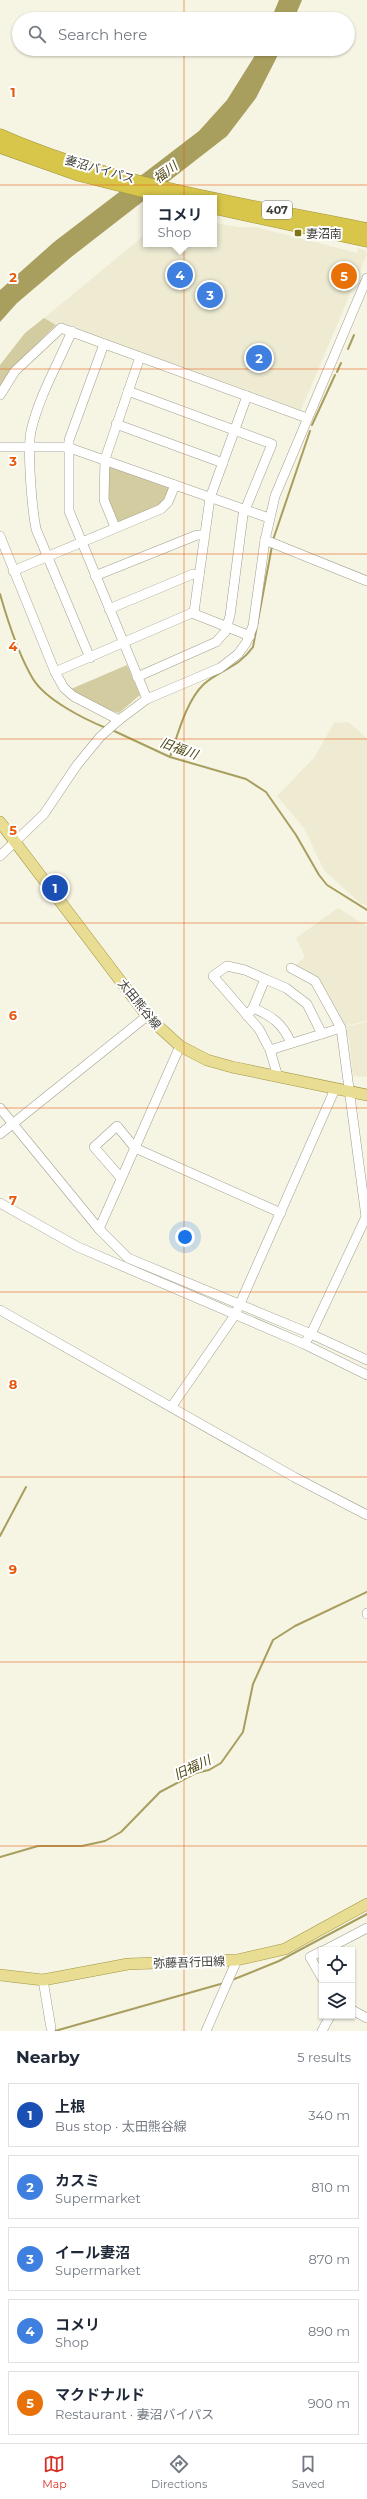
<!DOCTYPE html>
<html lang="en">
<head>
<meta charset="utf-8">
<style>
  body { margin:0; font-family:Montserrat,"Noto Sans JP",sans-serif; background:#f6f6f7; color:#1f2937 }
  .controls { position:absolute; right:12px; bottom:12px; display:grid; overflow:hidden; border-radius:0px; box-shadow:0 1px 3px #0004 }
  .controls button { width:36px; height:36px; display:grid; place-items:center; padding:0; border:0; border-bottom:1px solid #e0e1e3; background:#fff; color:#1f2937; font:20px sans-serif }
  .you { position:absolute; left:185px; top:1237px; width:14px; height:14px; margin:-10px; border:3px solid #fff; border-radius:50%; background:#1a73e8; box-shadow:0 0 0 6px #1a73e833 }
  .badge { display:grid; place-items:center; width:26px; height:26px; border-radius:50%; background:#d93025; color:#fff; font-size:13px; font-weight:700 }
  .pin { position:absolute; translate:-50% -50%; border:2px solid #fff; box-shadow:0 1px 4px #0006 }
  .popup { position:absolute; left:143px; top:195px; width:74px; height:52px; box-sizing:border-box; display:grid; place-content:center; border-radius:0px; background:#fff; filter:drop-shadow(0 1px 3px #0005); font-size:13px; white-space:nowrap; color:#747a83 }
  .popup b { font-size:15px; color:#1f2937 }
  .popup::after { content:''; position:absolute; left:50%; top:100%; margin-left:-8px; border:8px solid transparent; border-top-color:#fff }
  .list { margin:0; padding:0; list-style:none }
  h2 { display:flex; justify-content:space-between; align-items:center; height:52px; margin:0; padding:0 16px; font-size:17px }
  h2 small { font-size:13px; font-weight:400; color:#747a83 }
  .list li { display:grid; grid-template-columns:26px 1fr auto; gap:12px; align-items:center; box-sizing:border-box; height:64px; margin:0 8px 8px; padding:0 8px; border:1px solid #e0e1e3; border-radius:0px }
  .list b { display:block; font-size:15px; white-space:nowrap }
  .list p { margin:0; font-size:13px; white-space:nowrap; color:#747a83 }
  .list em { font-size:13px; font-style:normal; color:#747a83 }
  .icon { flex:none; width:22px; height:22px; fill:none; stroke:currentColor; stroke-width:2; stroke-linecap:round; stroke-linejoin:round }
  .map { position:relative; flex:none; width:367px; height:2031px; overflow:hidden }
  .search { position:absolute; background:#fff; box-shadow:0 1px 3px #0004; left:12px; right:12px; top:12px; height:44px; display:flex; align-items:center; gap:10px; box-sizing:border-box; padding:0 14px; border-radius:22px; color:#747a83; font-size:15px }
  .sheet { height:412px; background:#fff }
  nav { display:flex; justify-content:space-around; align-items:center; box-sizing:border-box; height:56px; border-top:1px solid #e0e1e3; background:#fff; font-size:11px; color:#747a83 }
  nav a { display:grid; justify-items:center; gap:2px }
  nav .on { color:#d93025 }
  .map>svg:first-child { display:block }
  .built { fill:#eeebd2 }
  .green { fill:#d2cca0 }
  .water { fill:#a89e5e }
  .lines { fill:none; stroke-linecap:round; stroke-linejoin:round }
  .stream { stroke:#a89e5e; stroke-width:2 }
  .minor-casing { stroke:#a19f8f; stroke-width:10 }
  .major-casing { stroke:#a29643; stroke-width:12 }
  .highway-casing { stroke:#a29643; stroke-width:13 }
  .minor { stroke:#fff; stroke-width:9 }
  .major { stroke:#e8dd92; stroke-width:11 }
  .highway { stroke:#d8c64a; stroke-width:12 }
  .grid { fill:none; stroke:#e8590c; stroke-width:1; stroke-opacity:0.55 }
  .poi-dot { fill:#7e7213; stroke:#fff; stroke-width:1.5 }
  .labels { text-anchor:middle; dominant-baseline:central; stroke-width:4; stroke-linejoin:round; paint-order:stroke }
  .shield { fill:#fff; stroke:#787772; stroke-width:1 }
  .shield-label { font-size:11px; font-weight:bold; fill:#3e3d36 }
  .street-label { font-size:12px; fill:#3e3d36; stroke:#fff }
  .poi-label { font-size:12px; fill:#3e3d36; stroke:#fff; text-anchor:start }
  .water-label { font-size:13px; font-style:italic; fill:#4e4714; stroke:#fff }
  .grid-label { font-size:13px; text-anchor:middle; font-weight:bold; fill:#e8590c; stroke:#fff; stroke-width:4; stroke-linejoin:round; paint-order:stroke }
</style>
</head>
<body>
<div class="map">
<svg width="367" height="2031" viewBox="0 0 367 2031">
  <rect width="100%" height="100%" fill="#f6f4e3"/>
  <g class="built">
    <polygon points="214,223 238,227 256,227 357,253 358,248 365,250 367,254 301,410 59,323 56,325 44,318 146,234 146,244 214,244"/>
    <polygon points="348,722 367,738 367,906 360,903 324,870 304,828 277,796 314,758 334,723"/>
    <polygon points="338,908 367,926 367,1021 343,1026 327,992 314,975 296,965 305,957 296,938"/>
    <polygon points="367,1022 367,1077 353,1076 349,1039 344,1027"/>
  </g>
  <g class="green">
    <polygon points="44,318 56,325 12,368 0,386 0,365 25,333"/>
    <polygon points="111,465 167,486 169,490 161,506 119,522 114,521 108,505 107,468"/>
    <polygon points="127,665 140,695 119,713 90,703 71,689"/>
  </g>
  <g class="water">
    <polygon points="279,0 302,0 294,19 271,19"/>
    <polygon points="259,49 281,49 256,98 227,136 70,258 17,303 0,322 0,290 54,242 199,131 227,100"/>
  </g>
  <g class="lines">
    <g class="stream">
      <polyline points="348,349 354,335"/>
      <polyline points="337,372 341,363"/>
      <polyline points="312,425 335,375"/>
      <polyline points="273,540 310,431"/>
      <path d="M0 594C8 622 18 654 33 679 46 700 84 719 106 728"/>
      <polyline points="112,730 170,757 246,779 266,792 296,835 319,875 327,885 367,910"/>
      <path d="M170 757C178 734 186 701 204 684 221 669 238 668 253 647L272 546"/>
      <polyline points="0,1536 26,1487"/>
      <polyline points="0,1857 38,1846 82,1846 105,1841 121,1832 160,1792 196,1773 209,1770 221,1763 243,1732 253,1684 273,1640 295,1626 367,1592"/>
      <polyline points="232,1980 279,1961 367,1914"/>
      <polyline points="55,2031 224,1983"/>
    </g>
    <g class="minor-casing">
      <g id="minor">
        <path d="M72 331C58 364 39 396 31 431 27 451 32 508 36 529L90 658"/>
        <polyline points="104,344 69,440 69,511 147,699"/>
        <polyline points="128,391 272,444 243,515 230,616 225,632 216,642 137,677"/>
        <polyline points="0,395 15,371 61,328 307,418"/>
        <polyline points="116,424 223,463"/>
        <polyline points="0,447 67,447 269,518"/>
        <polyline points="115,527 104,500 105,459 140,357"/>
        <polyline points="0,536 55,672 64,688 73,696 119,720"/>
        <polyline points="265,540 367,581"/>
        <polyline points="13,571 161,509 168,502 175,485"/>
        <polyline points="95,576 197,535 204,535"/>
        <polyline points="109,609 193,574 199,575"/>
        <polyline points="192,613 250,636"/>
        <polyline points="55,672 194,612 210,498 247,396"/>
        <polyline points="0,856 44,814 77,765 100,737 119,720 147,699 220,668 238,654 246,643 253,626 265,540 275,496 367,278"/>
        <polyline points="291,968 315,981 341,1028 366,1217 311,1334 304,1344"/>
        <polyline points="265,979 245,970 227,966 213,976 259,1029 270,1050 278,1077"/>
        <path d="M253 1008C272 1016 283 1024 291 1043"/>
        <polyline points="247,1016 253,1008 265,979 286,988 307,1004 322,1034"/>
        <polyline points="270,1050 341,1028"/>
        <polyline points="0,1108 99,1229 128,1258 311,1334 367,1360"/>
        <polyline points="0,1134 147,1016"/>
        <polyline points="121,1178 94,1147 117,1126 135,1148 281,1213"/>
        <polyline points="0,1203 78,1247 304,1344 367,1375"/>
        <polyline points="99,1229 180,1046"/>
        <polyline points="0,1310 294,1477 367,1515"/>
        <polyline points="172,1406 235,1315 335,1089"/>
        <polyline points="367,1613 367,1614"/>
        <polyline points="325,1950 367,1928"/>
        <polyline points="322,1951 310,1957 322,1978"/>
        <polyline points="43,1980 51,2028"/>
        <polyline points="352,2010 367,2018"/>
        <polyline points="206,2031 237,1960"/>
        <polyline points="322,2031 330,2016"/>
      </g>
    </g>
    <g class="major-casing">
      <g id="major">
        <polyline points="0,822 147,1016 180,1046 207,1060 232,1067 367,1095"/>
        <polyline points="0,1975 43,1980 128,1964 237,1960 285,1949 367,1904"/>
      </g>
    </g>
    <g class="highway-casing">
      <g id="highway">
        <path d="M0 135C116 186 244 204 367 229"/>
        <polyline points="0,147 79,175 170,198"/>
        <polyline points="214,208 367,241"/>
      </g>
    </g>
    <use href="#minor" class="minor"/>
    <use href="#major" class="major"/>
    <use href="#highway" class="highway"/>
  </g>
  <path class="grid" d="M184 0V19M184 49V2031M0 185H367M0 369H367M0 554H367M0 739H367M0 923H367M0 1108H367M0 1292H367M0 1477H367M0 1662H367M0 1846H367"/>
  <rect class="poi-dot" x="294" y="229" width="8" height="8" rx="2"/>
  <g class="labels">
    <rect class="shield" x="262" y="201" width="30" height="18" rx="3"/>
    <g class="shield-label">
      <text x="277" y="210">407</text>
    </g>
    <g class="street-label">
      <text transform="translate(100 169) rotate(16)">妻沼バイパス</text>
      <text transform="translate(140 1004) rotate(51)">太田熊谷線</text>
      <text transform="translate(189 1962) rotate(-2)">弥藤吾行田線</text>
    </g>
    <g class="poi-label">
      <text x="306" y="233">妻沼南</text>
    </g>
    <g class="water-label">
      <text transform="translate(165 172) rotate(-37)">福川</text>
      <text transform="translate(179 748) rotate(20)">旧福川</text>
      <text transform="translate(192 1767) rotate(-25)">旧福川</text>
    </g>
  </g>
  <g class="grid-label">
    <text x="13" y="97">1</text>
    <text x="13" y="282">2</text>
    <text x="13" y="466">3</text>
    <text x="13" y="651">4</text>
    <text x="13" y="835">5</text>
    <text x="13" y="1020">6</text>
    <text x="13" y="1205">7</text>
    <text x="13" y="1389">8</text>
    <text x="13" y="1574">9</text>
  </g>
</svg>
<div class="controls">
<button><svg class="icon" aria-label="locate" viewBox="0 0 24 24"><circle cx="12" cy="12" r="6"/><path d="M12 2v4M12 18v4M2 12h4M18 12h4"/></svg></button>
<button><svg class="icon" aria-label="layers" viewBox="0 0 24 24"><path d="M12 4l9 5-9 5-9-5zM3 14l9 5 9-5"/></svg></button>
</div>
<div class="you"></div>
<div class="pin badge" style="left:55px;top:888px;background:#1a4fb4">1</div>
<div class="pin badge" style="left:259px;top:358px;background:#3f7fe0">2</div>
<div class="pin badge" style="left:210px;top:295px;background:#3f7fe0">3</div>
<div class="pin badge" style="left:180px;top:275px;background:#3f7fe0">4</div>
<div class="popup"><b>コメリ</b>Shop</div>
<div class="pin badge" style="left:344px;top:276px;background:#e8710a">5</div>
<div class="search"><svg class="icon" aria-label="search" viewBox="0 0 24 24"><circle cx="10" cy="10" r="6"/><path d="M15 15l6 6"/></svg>Search here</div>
</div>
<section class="sheet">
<h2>Nearby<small>5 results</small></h2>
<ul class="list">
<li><span class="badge" style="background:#1a4fb4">1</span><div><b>上根</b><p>Bus stop · 太田熊谷線</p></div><em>340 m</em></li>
<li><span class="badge" style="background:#3f7fe0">2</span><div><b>カスミ</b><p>Supermarket</p></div><em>810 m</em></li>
<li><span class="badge" style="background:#3f7fe0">3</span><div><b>イール妻沼</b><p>Supermarket</p></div><em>870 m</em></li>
<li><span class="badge" style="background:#3f7fe0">4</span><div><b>コメリ</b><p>Shop</p></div><em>890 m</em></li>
<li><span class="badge" style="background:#e8710a">5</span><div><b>マクドナルド</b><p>Restaurant · 妻沼バイパス</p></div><em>900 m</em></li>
</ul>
</section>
<nav>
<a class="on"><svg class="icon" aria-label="map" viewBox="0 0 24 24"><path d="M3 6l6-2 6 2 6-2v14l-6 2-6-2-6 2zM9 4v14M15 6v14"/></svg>Map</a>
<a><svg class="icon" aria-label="directions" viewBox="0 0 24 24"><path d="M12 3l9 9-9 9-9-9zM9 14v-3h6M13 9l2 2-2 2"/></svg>Directions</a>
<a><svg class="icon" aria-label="saved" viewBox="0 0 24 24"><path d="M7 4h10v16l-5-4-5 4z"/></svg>Saved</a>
</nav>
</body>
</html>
